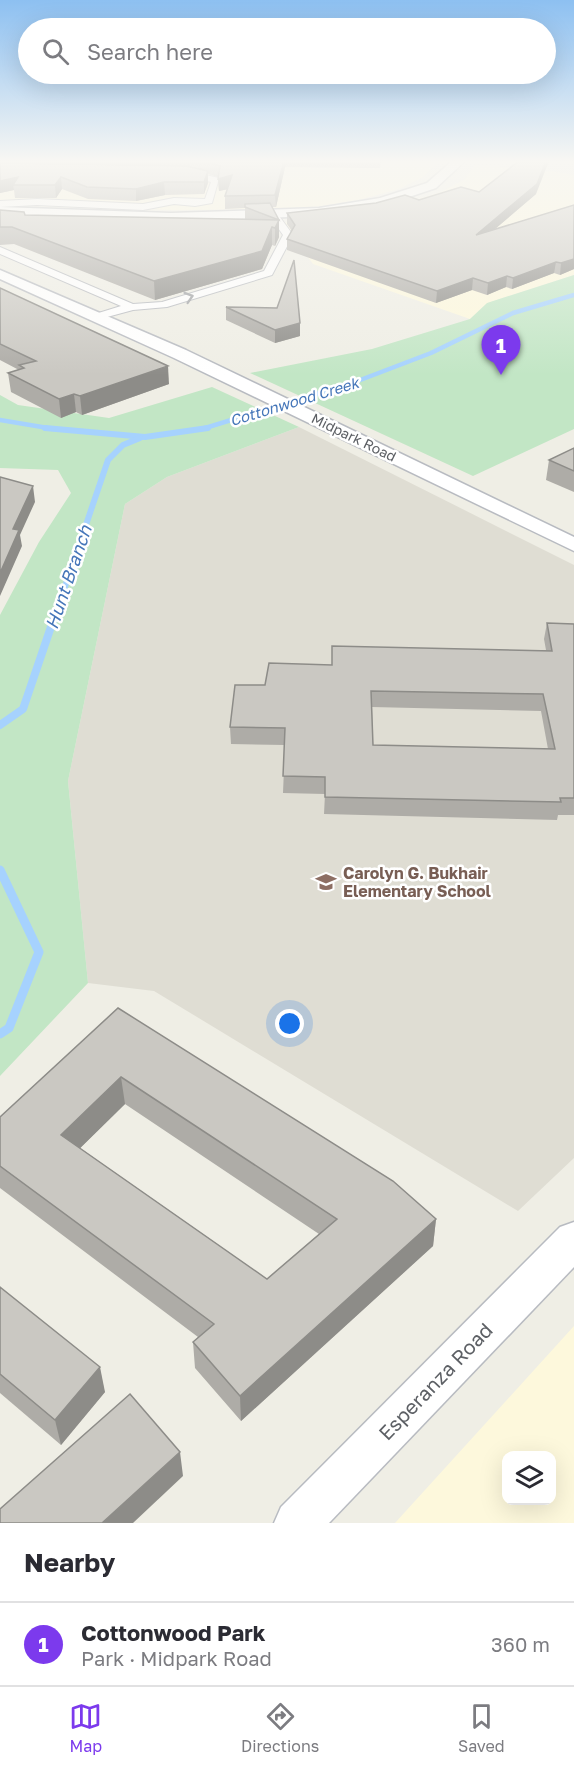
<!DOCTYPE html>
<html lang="en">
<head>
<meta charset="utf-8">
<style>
  body { margin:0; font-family:"Golos Text",sans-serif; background:#f2f2f3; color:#2b2b33 }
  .controls { position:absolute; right:18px; bottom:18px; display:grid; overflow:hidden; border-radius:12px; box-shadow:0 6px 24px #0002 }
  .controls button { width:54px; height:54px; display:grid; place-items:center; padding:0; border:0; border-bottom:2px solid #e1e1e2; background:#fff; color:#2b2b33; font:30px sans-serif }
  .you { position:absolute; left:290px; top:1024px; width:21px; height:21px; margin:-15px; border:4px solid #fff; border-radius:50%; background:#1a73e8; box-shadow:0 0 0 9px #1a73e833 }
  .badge { display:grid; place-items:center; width:39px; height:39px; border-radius:50%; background:#7c3aed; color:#fff; font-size:20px; font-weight:700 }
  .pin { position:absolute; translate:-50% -50px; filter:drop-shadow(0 2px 3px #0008) }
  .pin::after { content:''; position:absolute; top:32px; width:21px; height:18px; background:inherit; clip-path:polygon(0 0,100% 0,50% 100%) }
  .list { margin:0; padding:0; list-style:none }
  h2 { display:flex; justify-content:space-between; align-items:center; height:78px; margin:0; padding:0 24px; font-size:26px }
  h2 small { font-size:20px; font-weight:400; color:#7c7c81 }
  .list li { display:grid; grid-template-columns:39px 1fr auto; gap:18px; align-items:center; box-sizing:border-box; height:84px; padding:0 24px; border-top:2px solid #e1e1e2 }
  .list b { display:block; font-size:22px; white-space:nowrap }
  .list p { margin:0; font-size:20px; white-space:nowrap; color:#7c7c81 }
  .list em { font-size:20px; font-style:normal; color:#7c7c81 }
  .icon { flex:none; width:33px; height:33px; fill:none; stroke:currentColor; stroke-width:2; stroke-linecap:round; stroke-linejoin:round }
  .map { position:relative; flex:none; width:574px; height:1523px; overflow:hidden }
  .search { position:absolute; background:#fff; box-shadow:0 6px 24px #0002; left:18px; right:18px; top:18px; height:66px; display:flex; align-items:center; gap:15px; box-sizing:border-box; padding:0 21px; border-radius:33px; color:#7c7c81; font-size:22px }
  .sheet { height:162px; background:#fff }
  nav { display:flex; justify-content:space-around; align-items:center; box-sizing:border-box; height:84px; border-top:2px solid #e1e1e2; background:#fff; font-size:16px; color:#7c7c81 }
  nav a { display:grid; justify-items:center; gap:3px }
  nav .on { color:#7c3aed }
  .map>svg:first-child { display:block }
  .commercial { fill:#fdf8dc; fill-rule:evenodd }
  .education { fill:#dfddd3 }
  .green { fill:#c2e6c5 }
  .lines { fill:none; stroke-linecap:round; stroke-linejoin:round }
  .stream-far3 { stroke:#a6d2fe; stroke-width:4.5 }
  .stream-far2 { stroke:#a6d2fe; stroke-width:6 }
  .stream-far1 { stroke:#a6d2fe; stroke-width:8 }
  .stream { stroke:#a6d2fe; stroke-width:9 }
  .street-casing { stroke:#b7babf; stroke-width:2 }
  .secondary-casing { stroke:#b8bbc1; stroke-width:3 }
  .street { fill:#fff; fill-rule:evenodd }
  .secondary { fill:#fff; fill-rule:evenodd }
  .wall { fill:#aeaca7; fill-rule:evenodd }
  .shaded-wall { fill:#8d8c88 }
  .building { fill:#cac8c2; stroke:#8d8c88; stroke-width:1.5; fill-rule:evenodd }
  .oneway { stroke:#9ea0a3 }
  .labels { text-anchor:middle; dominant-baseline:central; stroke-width:5; stroke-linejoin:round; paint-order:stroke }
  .far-street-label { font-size:14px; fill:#5d6065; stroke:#fff }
  .far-water-label { font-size:15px; font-style:italic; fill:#4576b9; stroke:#fff }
  .education-label { font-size:16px; font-weight:bold; fill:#785e54; stroke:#fff; text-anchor:start }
  .water-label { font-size:18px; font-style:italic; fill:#4576b9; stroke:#fff }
  .near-street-label { font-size:20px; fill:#5d6065; stroke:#fff }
</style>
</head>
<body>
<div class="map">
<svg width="574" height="1523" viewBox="0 0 574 1523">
  <rect width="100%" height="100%" fill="#efeee5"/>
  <g class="commercial">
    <polygon points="0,161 440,161 423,177 399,189 362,199 322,206 276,209 176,210 0,205"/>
    <polygon points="475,165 543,170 574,175 574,275 488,303 470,319 313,264 283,223 388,208 441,192 465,179"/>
    <path d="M574 1326V1523H395ZM506 1456H552V1500H506Z"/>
  </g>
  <polygon class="education" points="299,427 574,565 574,1158 518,1211 154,991 88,983 68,781 125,504 167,477"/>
  <g class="green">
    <polygon points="574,275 574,429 473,476 250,373 372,349 470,319 487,303"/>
    <polygon points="212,387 299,427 167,477 125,504 68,781 88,983 0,1076 0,615 39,542 71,493 58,470 0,468 0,395 18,405 109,418"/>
  </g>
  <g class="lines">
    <g class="stream-far3">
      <polyline points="0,420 54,429"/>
      <polyline points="202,429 355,382 431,353 513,313 574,295"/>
    </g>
    <g class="stream-far2">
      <polyline points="45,428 145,437 208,428"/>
      <polyline points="55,616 108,460 123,445 140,438"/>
    </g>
    <polyline class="stream-far1" points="0,725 23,709 55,615"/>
    <polyline class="stream" points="0,870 39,952 9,1028 0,1034"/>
    <g class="street-casing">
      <g id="street">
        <polygon points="183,170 219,178 212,203 195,206 174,204 143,210 37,205 0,207 0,201 37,199 143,204 174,198 205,199 211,182 180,175"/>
        <polygon points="271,213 277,213 293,235 272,275 167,307 133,310 96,320 90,317 92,315 121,306 0,254 0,247 133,304 162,302 264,271 283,235 269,215"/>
      </g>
    </g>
    <g class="secondary-casing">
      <g id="secondary">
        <polygon points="452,161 465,161 436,188 382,206 319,216 171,221 0,215 0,207 171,213 319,208 380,198 427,183"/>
        <polygon points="0,270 186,350 574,537 574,551 174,358 0,279"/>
        <polygon points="574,1222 574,1267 329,1523 274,1523 281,1507 560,1227"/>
      </g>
    </g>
    <use href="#street" class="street"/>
    <use href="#secondary" class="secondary"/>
  </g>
  <g class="wall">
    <polygon points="0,161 381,161 380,168 285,167 276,207 272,207 279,220 279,237 275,246 272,245 262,269 155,300 14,244 0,245 0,210 25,215 245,219 245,208 225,209 225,196 228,189 219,191 218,177 208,174 208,183 204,194 165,195 136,201 88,199 62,189 56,198 15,198 14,190 0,193"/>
    <polygon points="479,192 536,194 495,229 574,205 574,269 560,275 554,273 512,289 506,287 487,295 472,290 436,303 287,250 287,239 292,231 287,224 287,213 419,200"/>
    <polygon points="0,288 169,384 82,415 76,412 61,418 11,392 8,373 19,370 0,360"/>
    <polygon points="226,307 300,323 300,336 275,343 226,320"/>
    <polygon points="574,448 574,492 546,480 549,460"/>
    <path d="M547 623 574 624V815H558L557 820 324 814 325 794 283 793 285 745 231 744 230 727 265 685 546 650 544 639ZM372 707 541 711 548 749 373 745Z"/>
    <path d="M118 1008 436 1219 433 1246 241 1421 195 1368 193 1342 198 1337 0 1188V1117ZM125 1104 319 1234 267 1279 80 1148Z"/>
    <polygon points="0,1287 105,1392 61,1445 0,1393"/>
  </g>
  <g class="shaded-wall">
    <polygon points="284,161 285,161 285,167 276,207 275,195"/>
    <polygon points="546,161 549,161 536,194 475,246 476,235"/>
    <polygon points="208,171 208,183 204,194 204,182"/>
    <polygon points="232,175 233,188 219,191 218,179"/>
    <polygon points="18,177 13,185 14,190 0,193 0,181"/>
    <polygon points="61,177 62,189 56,198 55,185"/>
    <polygon points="164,182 165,195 136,201 136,189"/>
    <polygon points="279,220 279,237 275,246 275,228"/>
    <polygon points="272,227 272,245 262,269 155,300 154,281"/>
    <polygon points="574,259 574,269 560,275 561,263"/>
    <polygon points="556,262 554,273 512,289 513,278"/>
    <polygon points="507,276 506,287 487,295 488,283"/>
    <polygon points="473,278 472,290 436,303 437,291"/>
    <polygon points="300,323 300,336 275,343 275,330"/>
    <polygon points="168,366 169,384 82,415 80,396"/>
    <polygon points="74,394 76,412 61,418 59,399"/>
    <polygon points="33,486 35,502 20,535 22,546 0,596 0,573 13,529"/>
    <polygon points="121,1077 125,1104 66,1162 61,1135"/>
    <polygon points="436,1219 433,1246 241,1421 240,1396"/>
    <polygon points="100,1367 105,1392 61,1445 55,1420"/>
    <polygon points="180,1452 183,1476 133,1523 102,1523"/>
  </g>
  <g class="building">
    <polygon points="206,161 284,161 275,195 225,196 232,175 218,179 220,166"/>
    <polygon points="519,161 546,161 537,184 476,235 574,205 574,259 561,263 556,262 513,278 507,276 488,283 473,278 437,291 287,239 295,225 287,213 376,203 405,195 419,200 461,187 479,192"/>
    <polygon points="0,163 186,166 208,171 204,182 164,182 136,189 87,187 61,177 55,185 13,185 18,177 0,181"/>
    <polygon points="270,203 279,220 245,207 245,204"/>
    <polygon points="0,210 24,212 25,215 279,220 275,228 272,227 262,251 154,281 12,227 0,227"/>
    <polygon points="294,260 300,323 275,330 226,307 277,308"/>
    <polygon points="0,288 168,366 80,396 74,394 59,399 8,373 24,368 19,365 36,361 0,344"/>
    <polygon points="574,448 574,471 549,460"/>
    <polygon points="0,477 33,486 13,529 19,530 0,573"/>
    <path d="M547 623 574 624V798H560L561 802 325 797V777L283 776 285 728 230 727 235 685H265L269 663 332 665V646L552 651ZM371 691 543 694 555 749 373 745Z"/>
    <path d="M118 1008 393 1181 436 1219 240 1396 193 1342 214 1324 0 1166V1117ZM121 1077 337 1219 267 1279 61 1135Z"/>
    <polygon points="0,1287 100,1367 55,1420 0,1374"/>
    <polygon points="130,1394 180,1452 102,1523 0,1523 0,1509"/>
  </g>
  <defs><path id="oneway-chevron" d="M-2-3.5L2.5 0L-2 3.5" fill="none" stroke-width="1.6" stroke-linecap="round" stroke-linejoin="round" transform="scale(1.5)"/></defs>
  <use class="oneway" href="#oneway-chevron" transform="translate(189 297) rotate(-17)"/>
  <linearGradient id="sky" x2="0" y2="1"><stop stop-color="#8dc0f1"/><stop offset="0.43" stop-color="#f8f7f3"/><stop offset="1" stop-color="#f8f7f3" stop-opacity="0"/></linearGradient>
  <rect width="574" height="375" fill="url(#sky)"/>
  <defs>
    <g id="school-bare" transform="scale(1.62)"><path d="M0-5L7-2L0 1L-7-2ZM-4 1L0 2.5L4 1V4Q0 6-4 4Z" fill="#8d6e63" stroke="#fff" stroke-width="2.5" paint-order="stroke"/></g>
  </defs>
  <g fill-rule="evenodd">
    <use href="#school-bare" x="326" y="882"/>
  </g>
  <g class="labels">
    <g class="far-street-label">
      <text transform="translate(354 437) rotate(26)">Midpark Road</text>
    </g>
    <g class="far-water-label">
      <text transform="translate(294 401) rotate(-17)">Cottonwood Creek</text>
    </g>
    <g class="education-label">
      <text x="343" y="873">Carolyn G. Bukhair<tspan x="343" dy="18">Elementary School</tspan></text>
    </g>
    <g class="water-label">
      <text transform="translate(68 577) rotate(-71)">Hunt Branch</text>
    </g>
    <g class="near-street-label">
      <text transform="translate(435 1381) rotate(-46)">Esperanza Road</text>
    </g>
  </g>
</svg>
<div class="controls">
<button><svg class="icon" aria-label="layers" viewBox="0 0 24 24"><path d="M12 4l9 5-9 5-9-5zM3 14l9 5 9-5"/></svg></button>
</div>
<div class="you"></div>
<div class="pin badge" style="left:501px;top:375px">1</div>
<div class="search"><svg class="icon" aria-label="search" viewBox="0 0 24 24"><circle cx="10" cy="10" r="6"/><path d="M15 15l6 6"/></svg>Search here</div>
</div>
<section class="sheet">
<h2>Nearby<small></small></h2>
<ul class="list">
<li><span class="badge">1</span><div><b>Cottonwood Park</b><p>Park · Midpark Road</p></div><em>360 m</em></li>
</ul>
</section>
<nav>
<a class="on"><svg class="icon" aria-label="map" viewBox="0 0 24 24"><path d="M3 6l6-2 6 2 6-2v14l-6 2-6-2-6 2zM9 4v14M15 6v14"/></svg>Map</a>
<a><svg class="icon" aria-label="directions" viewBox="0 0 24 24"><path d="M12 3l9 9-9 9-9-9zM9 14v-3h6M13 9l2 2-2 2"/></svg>Directions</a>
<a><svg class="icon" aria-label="saved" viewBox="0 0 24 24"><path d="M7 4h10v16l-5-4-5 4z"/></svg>Saved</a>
</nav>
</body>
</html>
